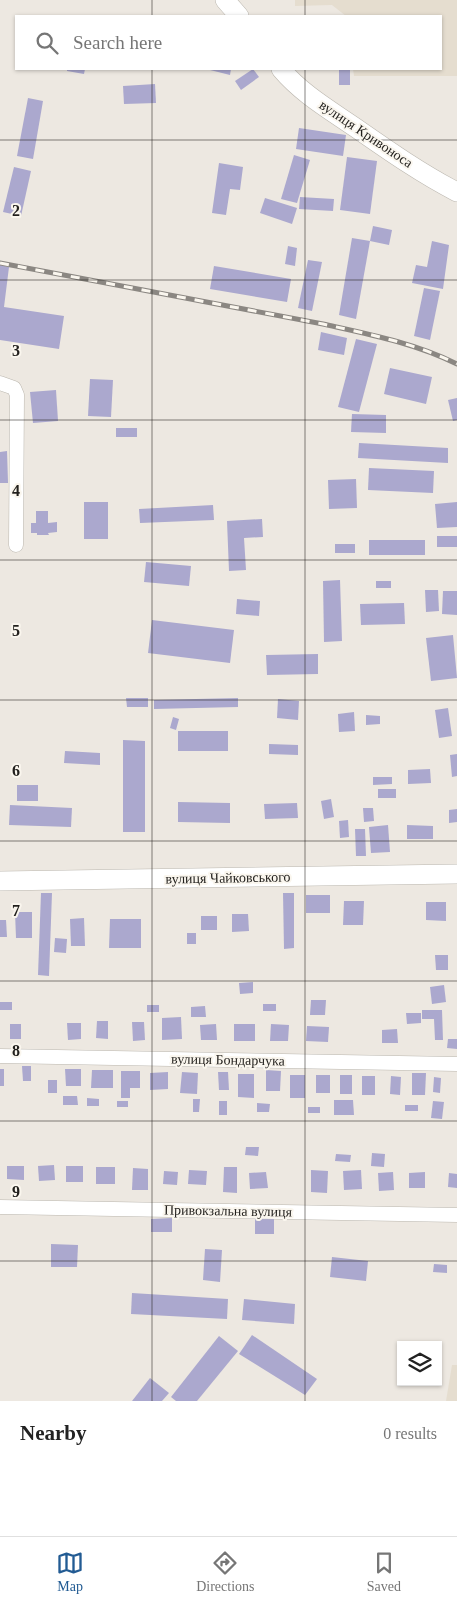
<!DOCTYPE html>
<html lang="en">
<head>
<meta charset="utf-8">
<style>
  body { margin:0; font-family:"Times New Roman",serif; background:#f2f2f2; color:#222 }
  .controls { position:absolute; right:15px; bottom:15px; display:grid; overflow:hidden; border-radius:0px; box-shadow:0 1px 4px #0004 }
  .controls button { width:45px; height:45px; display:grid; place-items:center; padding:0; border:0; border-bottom:1px solid #e0e0e0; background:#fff; color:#222; font:25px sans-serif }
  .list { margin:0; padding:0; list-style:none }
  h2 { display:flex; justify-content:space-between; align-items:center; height:65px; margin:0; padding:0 20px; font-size:21px }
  h2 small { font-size:16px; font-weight:400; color:#767676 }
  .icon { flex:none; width:28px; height:28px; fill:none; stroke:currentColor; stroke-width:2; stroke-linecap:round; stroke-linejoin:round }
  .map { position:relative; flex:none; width:457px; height:1401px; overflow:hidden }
  .search { position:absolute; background:#fff; box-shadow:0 1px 4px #0004; left:15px; right:15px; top:15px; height:55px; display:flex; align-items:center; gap:12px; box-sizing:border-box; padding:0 18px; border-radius:0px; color:#767676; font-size:19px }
  .sheet { height:135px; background:#fff }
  nav { display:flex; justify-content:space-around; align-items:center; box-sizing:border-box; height:70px; border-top:1px solid #e0e0e0; background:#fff; font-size:14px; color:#767676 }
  nav a { display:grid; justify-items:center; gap:2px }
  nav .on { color:#225b93 }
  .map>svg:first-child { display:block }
  .built { fill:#e5ddcf }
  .building { fill:#aba8ce }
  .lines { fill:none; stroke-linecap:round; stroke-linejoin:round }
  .street-casing { stroke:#bbb7af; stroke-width:15 }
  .secondary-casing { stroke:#bbb7af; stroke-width:20 }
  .street { stroke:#fff; stroke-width:14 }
  .secondary { stroke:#fff; stroke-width:19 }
  .rail-casing { stroke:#8b8782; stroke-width:5 }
  .rail { stroke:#faf6ee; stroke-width:3; stroke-dasharray:9; stroke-linecap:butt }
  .grid { fill:none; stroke:#211f1c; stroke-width:1; stroke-opacity:0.55 }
  .labels { text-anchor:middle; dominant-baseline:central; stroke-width:4; stroke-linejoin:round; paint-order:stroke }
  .street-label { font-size:14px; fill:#211f1c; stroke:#faf6ee }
  .grid-label { font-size:16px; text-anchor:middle; font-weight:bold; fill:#211f1c; stroke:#faf6ee; stroke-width:4; stroke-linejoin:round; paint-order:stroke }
</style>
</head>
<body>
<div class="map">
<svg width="457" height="1401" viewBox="0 0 457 1401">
  <rect width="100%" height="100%" fill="#ede8e1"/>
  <g class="built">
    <polygon points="295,0 457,0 457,76 354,76 353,69 441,69 441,16 346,16 332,5 295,6"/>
    <polygon points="452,1365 457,1365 457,1401 446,1401"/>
  </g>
  <g class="building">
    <polygon points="67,69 85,69 84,74 67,71"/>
    <polygon points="206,69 231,69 230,75"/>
    <polygon points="253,69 259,77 241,90 235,81"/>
    <rect x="339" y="69" width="11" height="16"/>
    <polygon points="155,84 156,103 124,104 123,86"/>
    <polygon points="28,98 43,101 33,159 17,156"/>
    <polygon points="299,128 346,135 343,156 296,149"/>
    <polygon points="294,155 310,160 297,203 281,199"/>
    <polygon points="347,157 377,161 370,214 340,210"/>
    <polygon points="219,163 243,167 240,190 230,189 226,215 212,213"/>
    <polygon points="14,167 31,171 21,216 3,212"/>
    <polygon points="300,197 334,199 333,211 299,209"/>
    <polygon points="265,198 297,208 292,224 260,213"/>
    <polygon points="373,226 392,230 389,245 370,241"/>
    <polygon points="352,238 370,241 356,319 339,315"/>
    <polygon points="432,241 449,245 443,289 412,283 416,265 427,267"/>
    <polygon points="288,246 297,248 295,266 285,264"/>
    <polygon points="308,260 322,262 312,311 298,308"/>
    <polygon points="0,265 9,267 4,307 64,316 59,349 0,340"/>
    <polygon points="214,266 291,279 287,302 210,289"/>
    <polygon points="424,288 440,291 430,340 414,336"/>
    <polygon points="321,332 347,338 344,355 318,350"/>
    <polygon points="356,339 377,344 359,412 338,407"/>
    <polygon points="390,368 432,377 426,404 384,394"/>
    <polygon points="90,379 113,380 111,417 88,416"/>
    <polygon points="56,390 58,421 33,423 30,392"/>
    <polygon points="457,398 457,420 453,421 448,400"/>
    <polygon points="352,414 386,415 386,433 351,432"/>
    <rect x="116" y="428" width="21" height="9"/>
    <polygon points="359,443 448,448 448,463 358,458"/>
    <polygon points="7,451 8,483 0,483 0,452"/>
    <polygon points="369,468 434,471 433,493 368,490"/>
    <polygon points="356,479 357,508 329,509 328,480"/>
    <rect x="84" y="502" width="24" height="37"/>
    <polygon points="457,502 457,527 437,528 435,504"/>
    <polygon points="213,505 214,520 140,523 139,509"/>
    <polygon points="36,511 48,511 48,523 57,522 57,532 48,533 49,535 37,535 37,533 31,533 31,523 36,523"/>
    <polygon points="262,519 263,537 244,538 246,570 229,571 227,521"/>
    <rect x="437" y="536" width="20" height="11"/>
    <rect x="369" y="540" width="56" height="15"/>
    <rect x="335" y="544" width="20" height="9"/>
    <polygon points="146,562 191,566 189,586 144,582"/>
    <polygon points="340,580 342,641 324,642 323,581"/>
    <rect x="376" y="581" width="15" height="7"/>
    <polygon points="425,590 438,590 439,611 426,612"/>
    <polygon points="443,591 457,591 457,615 442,614"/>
    <polygon points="237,599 260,601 259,616 236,614"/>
    <polygon points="404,603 405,624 361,625 360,604"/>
    <polygon points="152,620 234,630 230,663 148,653"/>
    <polygon points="453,635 457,678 431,681 426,638"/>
    <polygon points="318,654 318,674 267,675 266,655"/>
    <polygon points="126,698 148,698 148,707 127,707"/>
    <polygon points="238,698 238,707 154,709 154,700"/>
    <polygon points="278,699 299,701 298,720 277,718"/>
    <polygon points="448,708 452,736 439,738 435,710"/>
    <polygon points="354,712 355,731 339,732 338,714"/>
    <polygon points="366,715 380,716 380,724 366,725"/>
    <polygon points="173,717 179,719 176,730 170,728"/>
    <rect x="178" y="731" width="50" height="20"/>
    <polygon points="123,740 145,741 145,832 123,832"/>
    <polygon points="269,744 298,745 298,755 269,754"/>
    <polygon points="65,751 100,753 100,765 64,763"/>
    <polygon points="457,754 457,776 452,777 450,755"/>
    <polygon points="430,769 431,783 408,784 408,770"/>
    <polygon points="373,777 392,777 392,784 373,785"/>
    <rect x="17" y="785" width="21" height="16"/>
    <rect x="378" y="789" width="18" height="9"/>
    <polygon points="331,799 334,817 324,819 321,801"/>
    <polygon points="178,802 230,803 230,823 178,822"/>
    <polygon points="297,803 298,818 265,819 264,804"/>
    <polygon points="10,805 72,808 71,827 9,825"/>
    <polygon points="363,808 373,808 374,821 364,822"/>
    <polygon points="457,809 457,822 449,823 449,810"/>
    <polygon points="348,820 349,837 340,838 339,821"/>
    <polygon points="388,825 390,852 371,853 369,827"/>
    <polygon points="407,825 433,826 433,839 407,839"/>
    <polygon points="355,829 365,829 366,856 356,856"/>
    <polygon points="41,893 52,893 49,976 38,975"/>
    <polygon points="283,893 294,893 294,948 284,949"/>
    <rect x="306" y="895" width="24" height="18"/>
    <polygon points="344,901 364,901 363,925 343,925"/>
    <polygon points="426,902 446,902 446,921 426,920"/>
    <polygon points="15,912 32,912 32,938 16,938"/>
    <polygon points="232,914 248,914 249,931 232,932"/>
    <rect x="201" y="916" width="16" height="14"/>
    <polygon points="84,918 85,946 71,946 70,919"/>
    <polygon points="110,919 141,919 141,948 109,948"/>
    <polygon points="0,920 6,920 7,937 0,937"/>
    <rect x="187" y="933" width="9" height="11"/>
    <polygon points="55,938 67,939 66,953 54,952"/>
    <polygon points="435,955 448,955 448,970 436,970"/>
    <polygon points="253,982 253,993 240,994 239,983"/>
    <polygon points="444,985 446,1002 432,1004 430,987"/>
    <polygon points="311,1000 326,1000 325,1015 310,1015"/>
    <rect x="0" y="1002" width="12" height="8"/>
    <rect x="263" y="1004" width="13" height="7"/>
    <rect x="147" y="1005" width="12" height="7"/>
    <polygon points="205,1006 206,1017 191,1017 191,1007"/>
    <polygon points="422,1010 442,1010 443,1040 435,1040 434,1019 422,1019"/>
    <polygon points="406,1013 421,1013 421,1023 407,1024"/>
    <polygon points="181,1017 182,1039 162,1040 162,1018"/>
    <polygon points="97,1021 108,1021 108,1039 96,1038"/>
    <polygon points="132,1022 144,1022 145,1040 133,1041"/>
    <polygon points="67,1023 81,1023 81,1039 68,1040"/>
    <rect x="10" y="1024" width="11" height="15"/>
    <polygon points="216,1024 217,1040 201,1040 200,1025"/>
    <rect x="234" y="1024" width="21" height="17"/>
    <polygon points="271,1024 289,1025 288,1041 270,1041"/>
    <polygon points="307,1026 329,1027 328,1042 306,1041"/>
    <polygon points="397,1029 398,1043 382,1043 382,1030"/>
    <polygon points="448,1039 457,1039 457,1049 447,1048"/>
    <polygon points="22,1066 31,1066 31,1081 23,1081"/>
    <rect x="0" y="1069" width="4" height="17"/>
    <polygon points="65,1069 81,1069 81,1086 66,1086"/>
    <polygon points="92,1070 113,1070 113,1088 91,1088"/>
    <polygon points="266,1070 281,1071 280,1091 266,1091"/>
    <polygon points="121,1071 140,1071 140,1088 130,1088 130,1098 121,1098"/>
    <polygon points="168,1072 168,1089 150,1090 150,1073"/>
    <polygon points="182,1072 198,1073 197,1094 180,1093"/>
    <polygon points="218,1072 228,1072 229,1090 219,1090"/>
    <polygon points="412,1073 426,1073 425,1095 412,1095"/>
    <polygon points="238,1074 254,1074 254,1098 238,1097"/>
    <rect x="290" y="1075" width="15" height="23"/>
    <rect x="316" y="1075" width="14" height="18"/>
    <rect x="340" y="1075" width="12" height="19"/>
    <rect x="362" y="1076" width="13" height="19"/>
    <polygon points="391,1076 401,1077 400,1095 390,1094"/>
    <polygon points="434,1077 441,1078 440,1093 433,1092"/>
    <rect x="48" y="1080" width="9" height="13"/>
    <polygon points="63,1096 77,1096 78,1105 63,1105"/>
    <polygon points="87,1098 99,1099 99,1106 87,1106"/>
    <polygon points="193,1099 200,1099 199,1112 193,1112"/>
    <polygon points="334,1100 353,1100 354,1115 334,1115"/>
    <rect x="117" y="1101" width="11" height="6"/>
    <rect x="219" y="1101" width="8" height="14"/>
    <polygon points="433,1101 444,1102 442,1119 431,1118"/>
    <polygon points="257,1103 270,1104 269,1112 257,1112"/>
    <rect x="405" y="1105" width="13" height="6"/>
    <rect x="308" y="1107" width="12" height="6"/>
    <polygon points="246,1147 259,1147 258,1156 245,1155"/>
    <polygon points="372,1153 385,1154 384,1167 371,1166"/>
    <polygon points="336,1154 351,1155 350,1162 335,1161"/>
    <polygon points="54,1165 55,1180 39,1181 38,1166"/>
    <polygon points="7,1166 24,1166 24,1180 7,1179"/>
    <rect x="66" y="1166" width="17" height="16"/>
    <rect x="96" y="1167" width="19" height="17"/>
    <polygon points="224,1167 237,1167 237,1193 223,1192"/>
    <polygon points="133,1168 148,1169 148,1190 132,1190"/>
    <polygon points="189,1170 207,1171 206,1185 188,1184"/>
    <polygon points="311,1170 328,1171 327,1193 311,1192"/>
    <polygon points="361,1170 362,1189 344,1190 343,1171"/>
    <polygon points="164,1171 178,1172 177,1185 163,1184"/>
    <polygon points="266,1172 268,1188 250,1189 249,1173"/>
    <polygon points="393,1172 394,1190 379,1191 378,1173"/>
    <polygon points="425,1172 425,1188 409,1188 409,1173"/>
    <polygon points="449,1173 457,1174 457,1188 448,1187"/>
    <polygon points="172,1218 172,1232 151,1232 151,1219"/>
    <rect x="255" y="1218" width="19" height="16"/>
    <polygon points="51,1244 78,1245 77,1267 51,1267"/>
    <polygon points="205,1249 222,1250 220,1282 203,1280"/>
    <polygon points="332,1257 368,1261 366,1281 330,1277"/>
    <polygon points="434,1264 447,1265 447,1273 433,1272"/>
    <polygon points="132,1293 228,1299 227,1319 131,1314"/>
    <polygon points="244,1299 295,1304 294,1324 242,1320"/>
    <polygon points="252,1335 317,1379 305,1395 239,1354"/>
    <polygon points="219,1336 238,1351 197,1401 176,1401 171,1397"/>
    <polygon points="150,1378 169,1393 162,1401 132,1401"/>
  </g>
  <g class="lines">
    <g class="street-casing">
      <g id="street">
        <polyline points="0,383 14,388 17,395 16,545"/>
        <polyline points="0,1056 457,1064"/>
        <polyline points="0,1207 457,1215"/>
      </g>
    </g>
    <g class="secondary-casing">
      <g id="secondary">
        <polyline points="225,0 239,16"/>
        <path d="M281 69C302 94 330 110 356 128 389 151 422 174 457 192"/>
        <polyline points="0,881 457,874"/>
      </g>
    </g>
    <use href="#street" class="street"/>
    <use href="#secondary" class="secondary"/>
    <g class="rail-casing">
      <path id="rail" d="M0 263 323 324C368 334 415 343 457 364"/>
    </g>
    <use href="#rail" class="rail"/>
  </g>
  <path class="grid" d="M152 0V16M305 0V16M152 69V1401M305 69V1401M0 140H457M0 280H457M0 420H457M0 560H457M0 700H457M0 841H457M0 981H457M0 1121H457M0 1261H457"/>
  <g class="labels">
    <g class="street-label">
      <text transform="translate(366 134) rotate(34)">вулиця Кривоноса</text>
      <text transform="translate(228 878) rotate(-1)">вулиця Чайковського</text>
      <text transform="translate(228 1060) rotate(1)">вулиця Бондарчука</text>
      <text transform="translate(228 1211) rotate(1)">Привокзальна вулиця</text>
    </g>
  </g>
  <g class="grid-label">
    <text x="16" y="216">2</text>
    <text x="16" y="356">3</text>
    <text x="16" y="496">4</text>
    <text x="16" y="636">5</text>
    <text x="16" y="776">6</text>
    <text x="16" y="916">7</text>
    <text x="16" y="1056">8</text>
    <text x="16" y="1197">9</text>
  </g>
</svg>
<div class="controls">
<button><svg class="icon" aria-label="layers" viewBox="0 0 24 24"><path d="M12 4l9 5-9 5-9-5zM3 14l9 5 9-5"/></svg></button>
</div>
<div class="search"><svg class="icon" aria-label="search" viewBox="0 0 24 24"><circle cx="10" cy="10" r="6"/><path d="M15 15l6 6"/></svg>Search here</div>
</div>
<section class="sheet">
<h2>Nearby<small>0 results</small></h2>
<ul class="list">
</ul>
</section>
<nav>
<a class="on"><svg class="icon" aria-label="map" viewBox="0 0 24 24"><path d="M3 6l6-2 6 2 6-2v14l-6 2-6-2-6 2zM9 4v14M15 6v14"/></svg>Map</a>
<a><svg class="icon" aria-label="directions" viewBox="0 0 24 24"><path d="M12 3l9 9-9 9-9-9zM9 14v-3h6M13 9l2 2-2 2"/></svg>Directions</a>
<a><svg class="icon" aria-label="saved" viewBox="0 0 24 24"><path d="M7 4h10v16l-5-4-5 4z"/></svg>Saved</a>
</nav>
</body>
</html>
